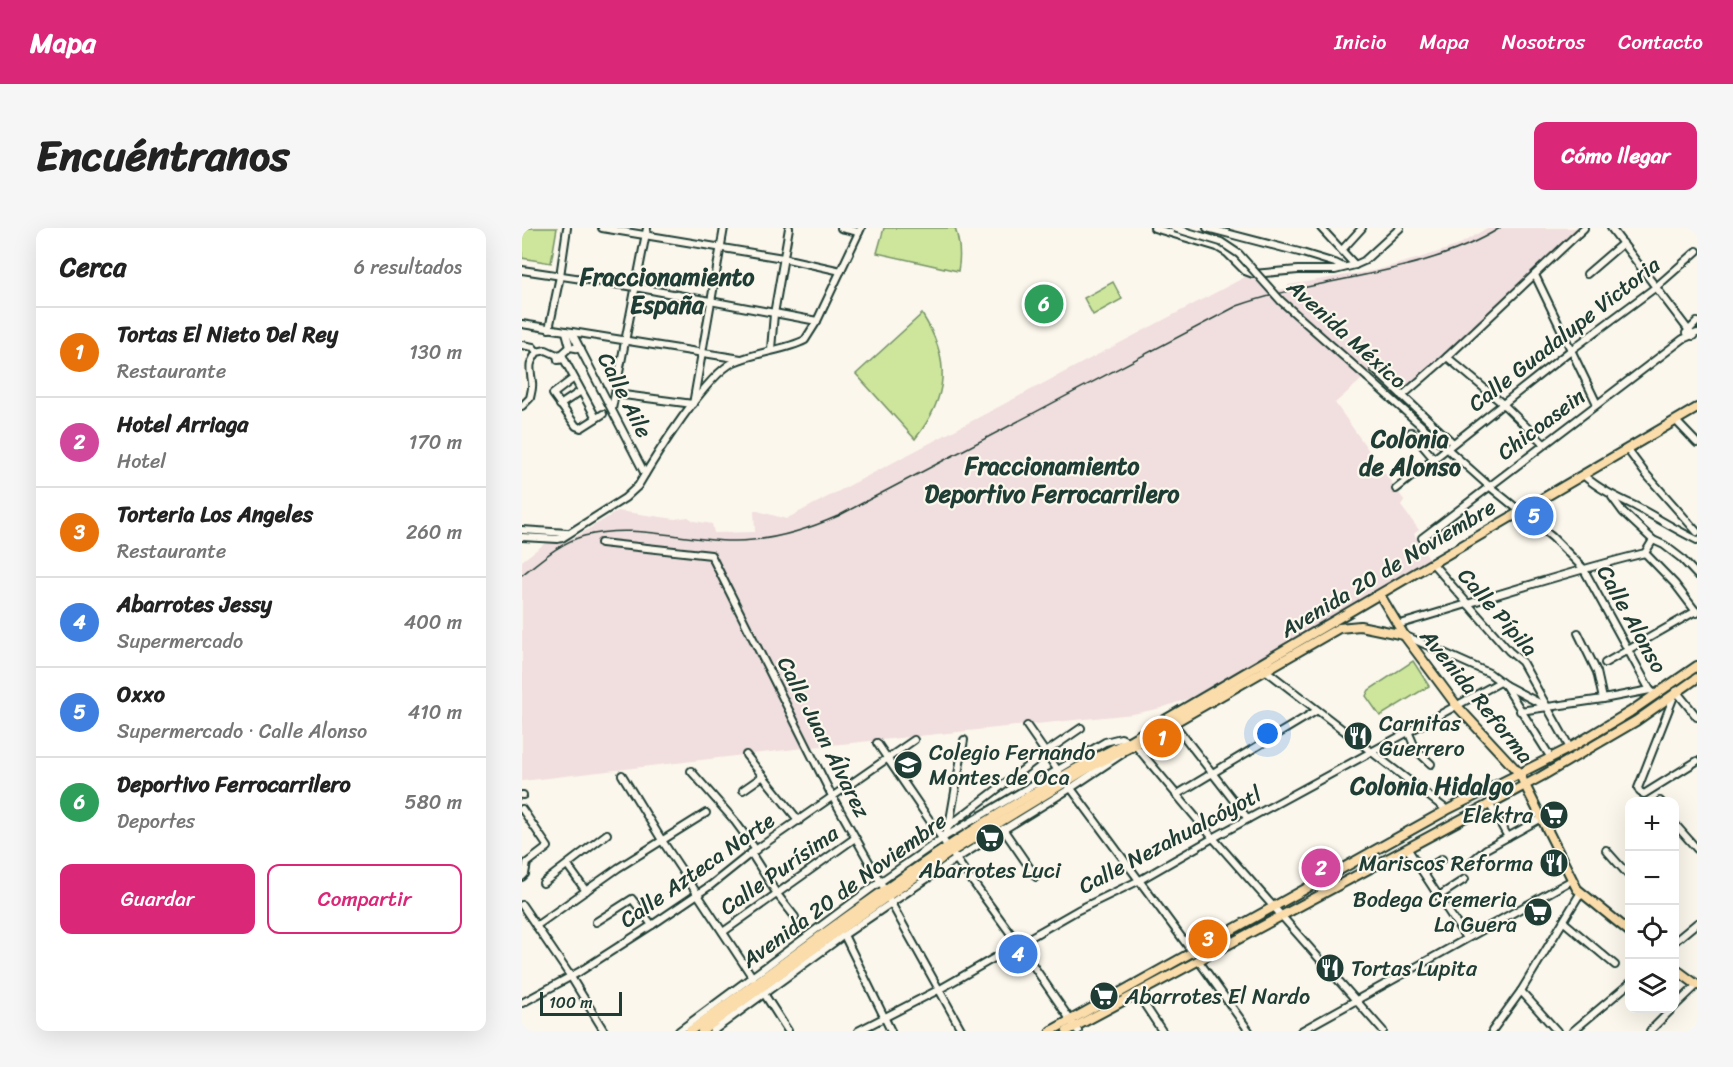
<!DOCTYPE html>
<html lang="es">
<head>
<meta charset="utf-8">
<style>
  body { margin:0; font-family:Sriracha,sans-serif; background:#f6f6f6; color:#222 }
  .controls { position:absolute; right:18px; bottom:18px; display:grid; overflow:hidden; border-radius:12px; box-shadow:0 6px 24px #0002 }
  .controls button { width:54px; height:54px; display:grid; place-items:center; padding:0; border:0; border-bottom:2px solid #e0e0e0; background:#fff; color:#222; font:30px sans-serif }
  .scale { position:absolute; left:18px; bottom:15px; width:82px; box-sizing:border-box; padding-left:6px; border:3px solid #1f3d34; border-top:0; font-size:16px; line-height:21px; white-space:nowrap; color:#1f3d34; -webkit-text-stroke:4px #fbf7ec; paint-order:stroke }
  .you { position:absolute; left:746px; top:506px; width:21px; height:21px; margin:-15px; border:4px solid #fff; border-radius:50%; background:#1a73e8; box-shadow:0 0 0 9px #1a73e833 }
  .badge { display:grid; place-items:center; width:39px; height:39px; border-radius:50%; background:#db2777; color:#fff; font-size:20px; font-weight:700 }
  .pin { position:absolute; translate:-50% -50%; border:3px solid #fff; box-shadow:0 2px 6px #0006 }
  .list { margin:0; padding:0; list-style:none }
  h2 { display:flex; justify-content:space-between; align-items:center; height:78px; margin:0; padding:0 24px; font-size:26px }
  h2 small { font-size:20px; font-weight:400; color:#767676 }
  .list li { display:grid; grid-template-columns:39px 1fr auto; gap:18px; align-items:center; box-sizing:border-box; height:90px; padding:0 24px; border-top:2px solid #e0e0e0 }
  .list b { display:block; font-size:22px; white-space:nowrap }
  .list p { margin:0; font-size:20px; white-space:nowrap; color:#767676 }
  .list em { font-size:20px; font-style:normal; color:#767676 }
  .actions { display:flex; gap:12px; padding:18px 24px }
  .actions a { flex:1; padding:14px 0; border:2px solid #db2777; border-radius:12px; text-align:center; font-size:21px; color:#db2777 }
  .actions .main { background:#db2777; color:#fff }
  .icon { flex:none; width:33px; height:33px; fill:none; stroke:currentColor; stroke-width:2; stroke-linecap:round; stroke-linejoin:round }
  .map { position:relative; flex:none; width:1175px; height:803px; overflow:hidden; border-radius:12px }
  header { display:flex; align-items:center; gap:36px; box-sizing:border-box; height:84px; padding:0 30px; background:#db2777; color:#fff }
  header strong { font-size:28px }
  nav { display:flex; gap:33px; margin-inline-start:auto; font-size:21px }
  .intro { display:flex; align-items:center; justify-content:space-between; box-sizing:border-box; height:144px; padding:0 36px }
  h1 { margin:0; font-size:42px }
  .button { padding:15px 27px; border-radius:12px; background:#db2777; color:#fff; font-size:21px; font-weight:700 }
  main { display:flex; gap:36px; padding:0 36px }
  aside { flex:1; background:#fff; border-radius:12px; box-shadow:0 6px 24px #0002 }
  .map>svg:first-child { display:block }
  .built { fill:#f1dede }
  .green { fill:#cde69c; stroke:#769268; stroke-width:1.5 }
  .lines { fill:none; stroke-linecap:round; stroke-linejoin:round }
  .minor-casing { stroke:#1f3d34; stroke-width:10 }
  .major-casing { stroke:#1f3d34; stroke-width:12 }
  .minor { stroke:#fbf7ec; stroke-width:6 }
  .major { stroke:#fbddab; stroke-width:8 }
  .rail { stroke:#1f3d34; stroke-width:1.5 }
  .minor-bridge-casing { stroke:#1f3d34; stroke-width:10; stroke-linecap:butt }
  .minor-bridge { stroke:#fbf7ec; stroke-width:6 }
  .labels { text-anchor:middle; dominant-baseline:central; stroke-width:4.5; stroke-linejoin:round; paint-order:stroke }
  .street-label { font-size:22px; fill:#1f3d34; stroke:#fbf7ec }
  .poi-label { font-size:22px; fill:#1f3d34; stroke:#fbf7ec; text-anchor:start }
  .neighbourhood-label { font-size:24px; font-weight:bold; fill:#1f3d34; stroke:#fbf7ec }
</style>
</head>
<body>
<header>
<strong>Mapa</strong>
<nav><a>Inicio</a><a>Mapa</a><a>Nosotros</a><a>Contacto</a></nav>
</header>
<div class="intro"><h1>Encuéntranos</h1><a class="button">Cómo llegar</a></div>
<main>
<aside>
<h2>Cerca<small>6 resultados</small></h2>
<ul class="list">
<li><span class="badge" style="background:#e8710a">1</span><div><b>Tortas El Nieto Del Rey</b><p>Restaurante</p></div><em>130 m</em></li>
<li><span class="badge" style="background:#d1479c">2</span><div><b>Hotel Arriaga</b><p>Hotel</p></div><em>170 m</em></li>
<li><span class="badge" style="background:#e8710a">3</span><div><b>Torteria Los Angeles</b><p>Restaurante</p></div><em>260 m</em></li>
<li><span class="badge" style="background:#3f7fe0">4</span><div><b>Abarrotes Jessy</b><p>Supermercado</p></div><em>400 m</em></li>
<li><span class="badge" style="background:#3f7fe0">5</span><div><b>Oxxo</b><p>Supermercado · Calle Alonso</p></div><em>410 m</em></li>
<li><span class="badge" style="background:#2e9e5b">6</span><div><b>Deportivo Ferrocarrilero</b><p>Deportes</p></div><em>580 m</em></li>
</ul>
<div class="actions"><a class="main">Guardar</a><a>Compartir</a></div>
</aside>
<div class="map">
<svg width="1175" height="803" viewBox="0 0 1175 803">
  <rect width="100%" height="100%" fill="#fbf7ec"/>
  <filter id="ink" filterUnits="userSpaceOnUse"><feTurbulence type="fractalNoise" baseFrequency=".0167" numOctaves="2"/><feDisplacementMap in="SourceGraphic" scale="12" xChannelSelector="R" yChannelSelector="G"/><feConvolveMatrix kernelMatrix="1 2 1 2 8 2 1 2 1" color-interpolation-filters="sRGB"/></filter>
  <g filter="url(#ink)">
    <polygon class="built" points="965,0 1059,0 986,71 880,165 855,138 813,175 882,272 879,278 897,302 892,306 908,332 674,468 639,480 611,486 290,519 0,553 0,333 22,316 52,310 96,283 153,291 166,289 172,293 190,296 192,305 233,304 232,282 264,291 725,48 757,62 766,61 766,57 855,42 894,31 935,18"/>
    <g class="green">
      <polygon points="0,0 35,0 29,35 0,30"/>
      <path d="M362 0H433C438 15 439 28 436 43L355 25Z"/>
      <polygon points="591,54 600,71 571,87 562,70"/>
      <path d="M400 86C429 132 427 168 393 211L334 146Z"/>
      <polygon points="891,433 907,458 858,488 844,468 847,462"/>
    </g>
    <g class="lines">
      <g class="minor-casing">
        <g id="minor">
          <polyline points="80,0 261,30 319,43"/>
          <polyline points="319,0 337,4"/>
          <polyline points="632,0 695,19 705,25 723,43 731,46 776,42 813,42 833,37 842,33 878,0"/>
          <polyline points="685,0 777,24 813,35 821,39"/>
          <polyline points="799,0 833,37"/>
          <polyline points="1089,0 1171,108"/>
          <polyline points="820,22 840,0"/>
          <polyline points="0,42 113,59 295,93"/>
          <polyline points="1065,46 1101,15"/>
          <polyline points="1013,47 1075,176"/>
          <polyline points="0,96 219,131"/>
          <polyline points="27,101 38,48 45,0"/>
          <polyline points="44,104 48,119 59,121"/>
          <polyline points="50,105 123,246"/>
          <polyline points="1164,105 1175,94"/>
          <polyline points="0,117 11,119 15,124"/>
          <polyline points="249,121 252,86 267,0"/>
          <polyline points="40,126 42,131 36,132 35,127 40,126 48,119"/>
          <polyline points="925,129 981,176 1022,216"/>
          <polyline points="42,131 74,190"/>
          <polyline points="852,141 931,215"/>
          <polyline points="52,150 31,166 54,198 59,200 81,186"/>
          <polyline points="846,150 967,258 1030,309 1061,340 1128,462 1133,466"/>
          <polyline points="94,166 171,176 202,0"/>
          <polyline points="880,168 925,129 1062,0"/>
          <polyline points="38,177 59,163"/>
          <path d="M0 178 8 170C9 165 11 159 10 154 8 138 6 138 15 124L24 122 35 127"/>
          <polyline points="90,181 125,0"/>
          <polyline points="1154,193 1175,215"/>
          <polyline points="889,204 912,231"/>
          <polyline points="1105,221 1123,245 1175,304"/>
          <path d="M1061 247C1077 261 1094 269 1113 278 1134 289 1154 302 1175 312"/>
          <polyline points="874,261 1049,122 1134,59 1175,23"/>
          <polyline points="1090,269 1101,284 1131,312 1142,317 1159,330 1175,347"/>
          <polyline points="0,302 45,305"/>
          <path d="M0 309 36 311 40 310 103 270 116 258C133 229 184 147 212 134 234 124 264 122 283 112L295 93 339 0"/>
          <polyline points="900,310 1161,111 1175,105"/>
          <polyline points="79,315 189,327 310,568 360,657"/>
          <polyline points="1123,325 1153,356 1175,385"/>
          <polyline points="911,336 987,423 1000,434 1048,520"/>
          <path d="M875 397C958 373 1040 345 1123 325L1131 312"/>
          <polyline points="1056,405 1075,444 1081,471"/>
          <polyline points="884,408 967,445 983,457 1025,479"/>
          <polyline points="1083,435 1174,383"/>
          <polyline points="742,441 925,582"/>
          <polyline points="983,457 1029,530"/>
          <polyline points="998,483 1081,471 1128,462"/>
          <polyline points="1175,489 1154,463 1116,560 1118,564 1122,566 1175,533"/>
          <polyline points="649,492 726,591"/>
          <polyline points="505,498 537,544"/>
          <polyline points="886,503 894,522 909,536"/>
          <polyline points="355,515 434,631 497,717 556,803"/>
          <polyline points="224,527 277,593"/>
          <polyline points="169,543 212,592 234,622"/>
          <polyline points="100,547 141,614 231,750"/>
          <polyline points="548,559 671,725"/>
          <polyline points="221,562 241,548"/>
          <polyline points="0,567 1,567"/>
          <polyline points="654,567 794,483"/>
          <polyline points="1138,573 1139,574"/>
          <polyline points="967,575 986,609"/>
          <polyline points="0,581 26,619 5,635 3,646 0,649"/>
          <polyline points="1152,595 1175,621"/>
          <polyline points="427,598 524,524 559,500"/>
          <polyline points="481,601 514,649"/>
          <polyline points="421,610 427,598 442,512"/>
          <polyline points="885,620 944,710"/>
          <polyline points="1084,622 1108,649"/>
          <polyline points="229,625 255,666 273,689"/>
          <polyline points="950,633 964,621 1020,590"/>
          <polyline points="46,638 64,663"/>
          <polyline points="900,643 920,631"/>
          <polyline points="21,655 85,606"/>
          <polyline points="364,666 440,803"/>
          <polyline points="917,668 943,651"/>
          <polyline points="0,677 49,749 82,803"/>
          <polyline points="74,694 110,671 130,697"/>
          <polyline points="1042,694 1093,737"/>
          <polyline points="14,698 96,640 184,585"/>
          <polyline points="201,704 333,610"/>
          <polyline points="322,707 369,803"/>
          <polyline points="1152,714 1175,695"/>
          <polyline points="676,732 727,803"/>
          <polyline points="999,763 1035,803"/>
          <polyline points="241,764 266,803"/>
          <polyline points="615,765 640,803"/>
          <polyline points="0,775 57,744 130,697 189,657 229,625 392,512"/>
          <polyline points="1152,779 1175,757"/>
          <polyline points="157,803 358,654 421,610 583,514 599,510 613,517 691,610 861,803"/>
          <polyline points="191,803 322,707 434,631 549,560 600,526"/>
          <polyline points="336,803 418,761 556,682 618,652 691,610 978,454"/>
          <polyline points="779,803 1050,652"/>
          <polyline points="970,803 999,763 1059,664"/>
          <polyline points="1051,803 1108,755"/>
          <polyline points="1128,803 1151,780"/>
        </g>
      </g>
      <g class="major-casing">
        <g id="major">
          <polyline points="858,367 882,407 935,478 997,545 1055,661 1108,704"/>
          <polyline points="1152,740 1175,757"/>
          <path d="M168 803C310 700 449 591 607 513L1175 180"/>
          <polyline points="180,803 319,701 429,624 565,541 613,517 817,400 838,398 882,407"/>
          <polyline points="529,803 925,582 1048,520 1108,484 1175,438"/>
          <polyline points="545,803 1020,548 1114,493 1175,450"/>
        </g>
      </g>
      <use href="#minor" class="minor"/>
      <use href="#major" class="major"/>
      <path class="rail" d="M0 347C19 332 39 314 62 308 110 295 161 312 209 313 247 314 282 303 316 288L715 78C799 48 901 48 978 0"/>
      <g class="minor-bridge-casing">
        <polyline id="minor-bridge" points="652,0 699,14 717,26 759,73 846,150"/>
      </g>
      <use href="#minor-bridge" class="minor-bridge"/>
    </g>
  </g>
  <defs>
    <g id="restaurant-disc" transform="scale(1.5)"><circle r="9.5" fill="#1f3d34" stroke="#fbf7ec"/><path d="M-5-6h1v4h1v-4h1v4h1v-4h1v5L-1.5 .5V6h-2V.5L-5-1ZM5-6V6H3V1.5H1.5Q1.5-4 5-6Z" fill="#fff"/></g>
    <g id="school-disc" transform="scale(1.5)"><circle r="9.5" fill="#1f3d34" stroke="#fbf7ec"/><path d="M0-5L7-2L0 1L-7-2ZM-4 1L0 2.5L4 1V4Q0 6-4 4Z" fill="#fff"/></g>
    <g id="supermarket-disc" transform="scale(1.5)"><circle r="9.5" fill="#1f3d34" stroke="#fbf7ec"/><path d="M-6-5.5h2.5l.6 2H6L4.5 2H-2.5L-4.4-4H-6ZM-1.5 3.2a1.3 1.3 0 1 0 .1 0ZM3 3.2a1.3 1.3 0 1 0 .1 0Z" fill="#fff"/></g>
  </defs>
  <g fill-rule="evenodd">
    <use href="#restaurant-disc" x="836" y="508"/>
    <use href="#school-disc" x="386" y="537"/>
    <use href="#supermarket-disc" x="1032" y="587"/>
    <use href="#supermarket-disc" x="468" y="610"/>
    <use href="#restaurant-disc" x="1032" y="635"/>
    <use href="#supermarket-disc" x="1016" y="684"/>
    <use href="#restaurant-disc" x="808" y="740"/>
    <use href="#supermarket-disc" x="582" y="768"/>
  </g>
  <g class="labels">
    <g class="street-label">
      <text transform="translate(825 106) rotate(42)">Avenida México</text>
      <text transform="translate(1042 106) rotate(-38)">Calle Guadalupe Victoria</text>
      <text transform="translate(103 167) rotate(63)">Calle Aile</text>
      <text transform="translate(1019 196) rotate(-37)">Chicoasein</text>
      <text transform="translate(866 340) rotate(-31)">Avenida 20 de Noviembre</text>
      <text transform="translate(976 384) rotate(49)">Calle Pípila</text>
      <text transform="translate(1110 391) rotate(61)">Calle Alonso</text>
      <text transform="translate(955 468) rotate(51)">Avenida Reforma</text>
      <text transform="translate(302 509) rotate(63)">Calle Juan Álvarez</text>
      <text transform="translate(648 612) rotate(-28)">Calle Nezahualcóyotl</text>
      <text transform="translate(175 642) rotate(-35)">Calle Azteca Norte</text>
      <text transform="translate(257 642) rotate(-35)">Calle Purísima</text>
      <text transform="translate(322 662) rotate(-36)">Avenida 20 de Noviembre</text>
    </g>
    <g class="poi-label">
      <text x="857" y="495">Carnitas<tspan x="857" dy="25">Guerrero</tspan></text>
      <text x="407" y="524">Colegio Fernando<tspan x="407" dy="25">Montes de Oca</tspan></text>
      <text x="1011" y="587" text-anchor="end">Elektra</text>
      <text x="1011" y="635" text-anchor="end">Mariscos Reforma</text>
      <text x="468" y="642" text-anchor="middle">Abarrotes Luci</text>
      <text x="995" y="671" text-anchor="end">Bodega Cremeria<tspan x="995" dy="25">La Guera</tspan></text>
      <text x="829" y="740">Tortas Lupita</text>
      <text x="603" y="768">Abarrotes El Nardo</text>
    </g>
    <g class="neighbourhood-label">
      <text x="145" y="49">Fraccionamiento<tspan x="145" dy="28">España</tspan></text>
      <text x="888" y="211">Colonia<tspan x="888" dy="28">de Alonso</tspan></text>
      <text x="530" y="238">Fraccionamiento<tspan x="530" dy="28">Deportivo Ferrocarrilero</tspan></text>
      <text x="910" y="558">Colonia Hidalgo</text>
    </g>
  </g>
</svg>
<div class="controls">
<button>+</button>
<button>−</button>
<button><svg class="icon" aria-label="locate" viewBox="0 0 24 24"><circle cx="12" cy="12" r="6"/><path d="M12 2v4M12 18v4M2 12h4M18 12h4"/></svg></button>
<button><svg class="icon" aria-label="layers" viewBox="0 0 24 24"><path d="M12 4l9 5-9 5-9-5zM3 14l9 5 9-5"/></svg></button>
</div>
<div class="scale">100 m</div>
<div class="you"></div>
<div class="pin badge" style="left:640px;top:510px;background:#e8710a">1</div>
<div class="pin badge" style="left:799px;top:640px;background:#d1479c">2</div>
<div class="pin badge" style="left:686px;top:711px;background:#e8710a">3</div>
<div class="pin badge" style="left:496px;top:726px;background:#3f7fe0">4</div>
<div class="pin badge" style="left:1012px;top:288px;background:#3f7fe0">5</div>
<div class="pin badge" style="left:522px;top:76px;background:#2e9e5b">6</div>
</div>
</main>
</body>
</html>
